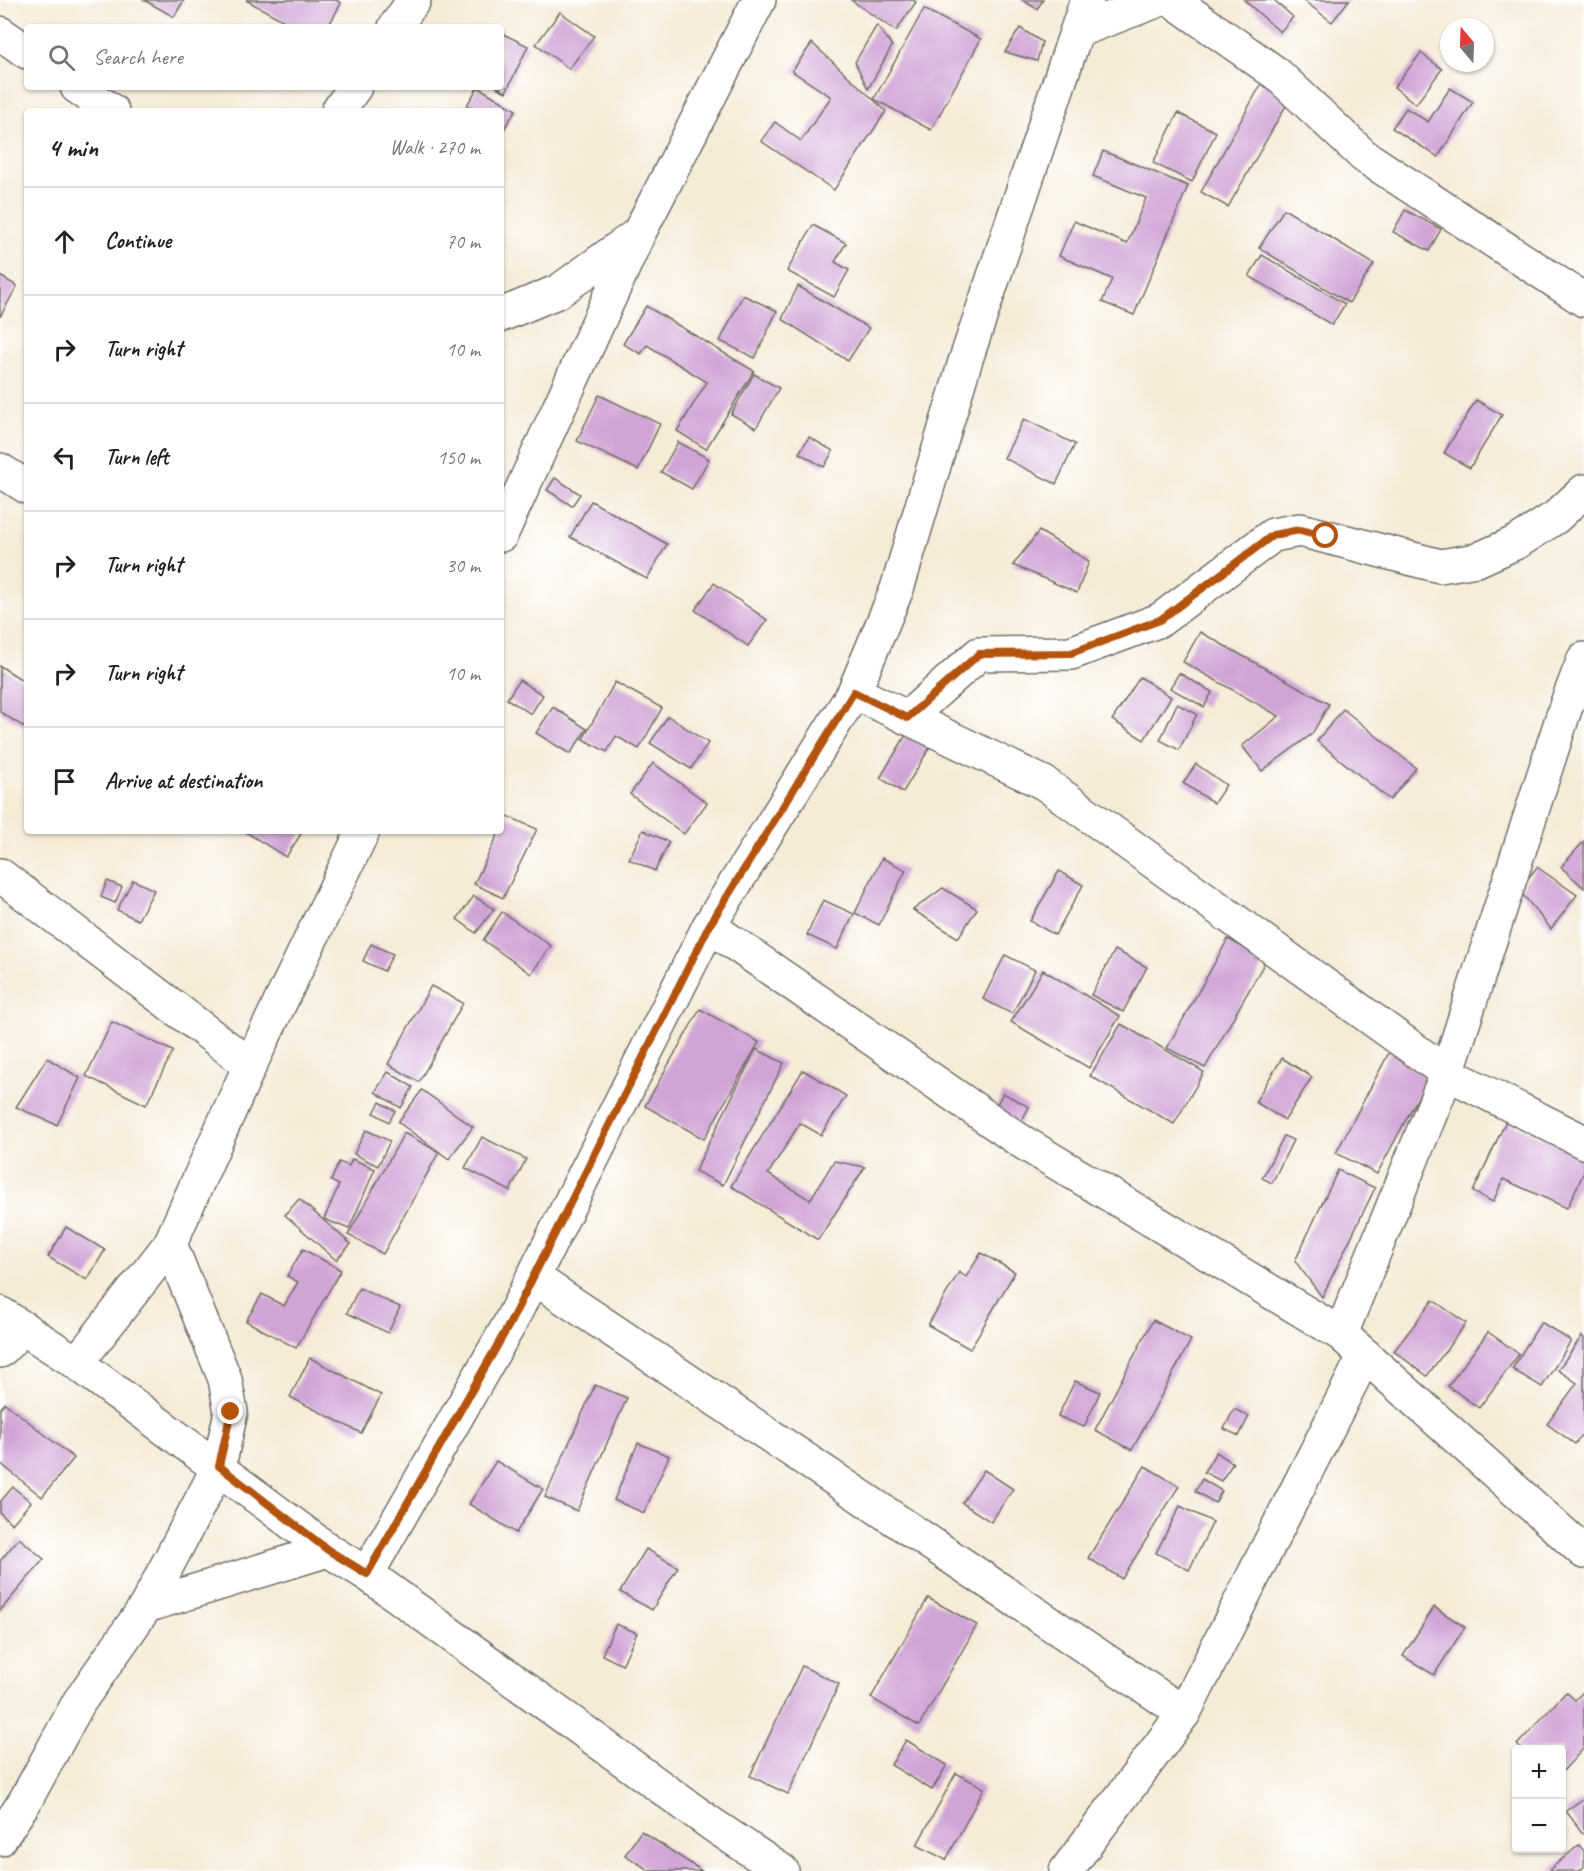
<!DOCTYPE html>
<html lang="en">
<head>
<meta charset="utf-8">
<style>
  body { margin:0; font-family:Caveat,sans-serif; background:#f2f2f2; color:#202124 }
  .controls { position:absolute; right:18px; bottom:18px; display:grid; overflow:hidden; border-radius:6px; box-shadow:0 2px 4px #0004 }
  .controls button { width:54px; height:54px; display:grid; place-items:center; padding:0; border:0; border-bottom:2px solid #e0e0e0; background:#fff; color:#202124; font:30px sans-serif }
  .compass { position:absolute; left:1440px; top:18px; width:54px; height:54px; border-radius:50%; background:#fff; box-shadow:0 2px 4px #0004; rotate:341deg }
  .stop { position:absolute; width:18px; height:18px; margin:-14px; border:4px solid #b45309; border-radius:50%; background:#fff }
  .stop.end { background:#b45309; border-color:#fff; box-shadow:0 2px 6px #0008 }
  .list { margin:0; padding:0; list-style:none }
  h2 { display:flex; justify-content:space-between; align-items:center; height:78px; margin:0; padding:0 24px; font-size:26px }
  h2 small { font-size:20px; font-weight:400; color:#757577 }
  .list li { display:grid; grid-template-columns:39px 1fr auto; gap:18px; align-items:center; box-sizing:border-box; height:108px; padding:0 24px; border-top:2px solid #e0e0e0 }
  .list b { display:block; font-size:22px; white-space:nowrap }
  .list em { font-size:20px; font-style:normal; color:#757577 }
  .icon { flex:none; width:33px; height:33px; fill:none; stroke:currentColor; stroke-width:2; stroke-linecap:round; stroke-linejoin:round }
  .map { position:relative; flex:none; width:1584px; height:1871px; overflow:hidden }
  .search { position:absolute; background:#fff; box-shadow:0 2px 4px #0004; left:24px; top:24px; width:480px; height:66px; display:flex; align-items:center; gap:15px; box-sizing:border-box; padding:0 21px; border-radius:6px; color:#757577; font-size:22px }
  .panel { position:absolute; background:#fff; box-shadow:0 2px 4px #0004; left:24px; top:108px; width:480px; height:726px; border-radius:6px }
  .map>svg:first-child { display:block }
  .building { fill:#d0a5d6 }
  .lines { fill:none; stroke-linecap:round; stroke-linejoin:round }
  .minor-casing { stroke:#726e67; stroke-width:36 }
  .minor { stroke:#fff; stroke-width:33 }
  .route { stroke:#b45309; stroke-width:8 }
</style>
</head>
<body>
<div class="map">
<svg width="1584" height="1871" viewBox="0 0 1584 1871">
  <rect width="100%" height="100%" fill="#fff"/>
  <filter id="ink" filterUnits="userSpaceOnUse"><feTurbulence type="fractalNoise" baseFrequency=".0167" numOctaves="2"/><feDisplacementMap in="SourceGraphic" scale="12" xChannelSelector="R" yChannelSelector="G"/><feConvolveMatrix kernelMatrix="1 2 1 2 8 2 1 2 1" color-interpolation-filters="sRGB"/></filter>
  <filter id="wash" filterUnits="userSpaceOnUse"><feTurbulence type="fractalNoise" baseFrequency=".008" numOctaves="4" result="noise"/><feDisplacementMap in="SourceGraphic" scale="24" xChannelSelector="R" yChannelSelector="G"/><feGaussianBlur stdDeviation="1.35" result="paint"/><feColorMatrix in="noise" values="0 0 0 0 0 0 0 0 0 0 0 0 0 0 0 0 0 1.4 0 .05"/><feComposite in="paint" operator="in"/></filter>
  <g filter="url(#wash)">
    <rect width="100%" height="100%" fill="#f6ebd7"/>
    <g id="blocks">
      <g class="building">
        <polygon points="144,0 184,0 174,17"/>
        <polygon points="246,0 336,0 341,3 328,27 295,27"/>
        <polygon points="851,0 913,0 916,2 896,31"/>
        <polygon points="1022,0 1043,0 1037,9"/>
        <polygon points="1244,0 1274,0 1293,17 1280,32"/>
        <polygon points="1303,0 1349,0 1332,22"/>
        <polygon points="924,9 981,39 931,130 874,99"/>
        <polygon points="560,12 594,36 569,69 536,44"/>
        <polygon points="877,25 892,46 868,89 855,62"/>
        <polygon points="1020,28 1042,42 1037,61 1005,52"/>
        <polygon points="501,33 528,46 506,92 496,87 501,87"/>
        <polygon points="812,43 886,111 834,190 761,141 775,122 801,141 831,97 792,71"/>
        <polygon points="1421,53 1442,69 1416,104 1394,87"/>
        <polygon points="1263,81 1291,97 1228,207 1201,192"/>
        <polygon points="478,87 516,110 501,134 501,111 476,111 467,105"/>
        <polygon points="1450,88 1473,102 1438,157 1392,128 1406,108 1428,122"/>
        <polygon points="1178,113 1216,132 1192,182 1153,163"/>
        <polygon points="1103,151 1188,186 1134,315 1102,302 1112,279 1059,256 1074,221 1127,244 1146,198 1093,176"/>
        <polygon points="1284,209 1374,264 1349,303 1259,248"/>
        <polygon points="1405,210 1441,229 1429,251 1393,232"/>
        <polygon points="813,225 846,243 835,262 849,270 834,297 787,271"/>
        <polygon points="1262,255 1345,304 1332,325 1249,276"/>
        <polygon points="0,276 17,286 0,317"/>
        <polygon points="798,286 869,328 848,361 782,319"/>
        <polygon points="743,295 777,311 755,358 720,341"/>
        <polygon points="646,306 754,371 706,449 677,431 707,382 647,345 641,354 623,344"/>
        <polygon points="754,374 779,388 756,428 731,414"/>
        <polygon points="599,395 660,424 638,470 577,441"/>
        <polygon points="1476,400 1502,415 1470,468 1444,453"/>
        <polygon points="1024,419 1075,444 1056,484 1004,458"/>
        <polygon points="809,437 833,451 824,467 799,453"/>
        <polygon points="678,442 709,459 692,489 661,472"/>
        <polygon points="555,478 580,494 572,506 547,490"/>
        <polygon points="591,501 667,544 647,579 570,537"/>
        <polygon points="1039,531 1089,561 1077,593 1013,565"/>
        <polygon points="714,583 767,620 748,646 695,610"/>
        <polygon points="1200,632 1329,704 1312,734 1262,771 1242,746 1279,716 1183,662"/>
        <polygon points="0,666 27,683 27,723 24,727 0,712"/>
        <polygon points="1179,673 1212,692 1204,707 1170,688"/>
        <polygon points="1140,677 1171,697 1144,740 1112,720"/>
        <polygon points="519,680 543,695 531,714 507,699"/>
        <polygon points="615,682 662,708 639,749 616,736 607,752 583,739"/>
        <polygon points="1177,704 1197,714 1179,750 1160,740"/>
        <polygon points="553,707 587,729 570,754 536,733"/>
        <polygon points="1343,709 1416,768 1390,800 1317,741"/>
        <polygon points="668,716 708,743 691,769 650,743"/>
        <polygon points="912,725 935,739 903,792 880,778"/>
        <polygon points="653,763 707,803 684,834 630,794"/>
        <polygon points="1196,764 1226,785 1214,803 1183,783"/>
        <polygon points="507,816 537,829 503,898 474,884"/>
        <polygon points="643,830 669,842 655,871 629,859"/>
        <polygon points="244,831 296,831 301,834 286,857"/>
        <polygon points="1584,841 1584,888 1561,867"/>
        <polygon points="882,858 906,870 879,925 855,913"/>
        <polygon points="1537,867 1577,895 1551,929 1519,890"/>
        <polygon points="1059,871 1083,885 1055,935 1030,921"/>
        <polygon points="133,880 154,890 138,920 117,910"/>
        <polygon points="107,881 122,887 115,903 101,897"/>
        <polygon points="943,888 977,909 958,938 913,910"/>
        <polygon points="474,896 494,909 476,933 457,919"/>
        <polygon points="823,900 854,914 837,949 807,935"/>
        <polygon points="502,912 551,946 531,974 483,940"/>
        <polygon points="1228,939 1266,960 1205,1068 1167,1048"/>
        <polygon points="371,944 393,954 384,971 363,961"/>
        <polygon points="1115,950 1147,967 1123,1012 1091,995"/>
        <polygon points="1005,955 1035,970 1012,1014 983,999"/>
        <polygon points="1043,970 1120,1016 1089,1068 1011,1022"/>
        <polygon points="431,986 463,1003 419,1082 388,1064"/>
        <polygon points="700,1009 759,1042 704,1139 645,1106"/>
        <polygon points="112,1022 173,1051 146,1105 86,1076"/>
        <polygon points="1121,1024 1204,1072 1174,1124 1090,1076"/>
        <polygon points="1392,1047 1433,1069 1377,1174 1336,1153"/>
        <polygon points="756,1049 784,1063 723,1185 695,1171"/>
        <polygon points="47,1058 80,1078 57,1125 16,1107"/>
        <polygon points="1282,1058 1312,1077 1285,1120 1255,1102"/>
        <polygon points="803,1070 846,1096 821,1135 800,1123 768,1174 810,1200 834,1161 865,1167 818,1240 731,1186"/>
        <polygon points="388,1072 413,1087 401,1108 375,1092"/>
        <polygon points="422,1090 473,1127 449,1159 398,1122"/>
        <polygon points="1003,1093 1029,1107 1020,1124 994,1110"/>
        <polygon points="380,1102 395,1111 389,1122 374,1113"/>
        <polygon points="1506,1121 1584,1156 1584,1172 1567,1208 1503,1179 1493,1202 1473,1192"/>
        <polygon points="366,1130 390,1141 378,1166 354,1154"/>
        <polygon points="404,1133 439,1152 383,1254 348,1235"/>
        <polygon points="1284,1136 1293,1140 1272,1183 1262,1178"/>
        <polygon points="482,1137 526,1159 510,1191 465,1168"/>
        <polygon points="352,1159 375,1169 349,1229 324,1219 339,1185 331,1181 339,1162 349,1166"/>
        <polygon points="1338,1170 1375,1188 1322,1297 1295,1261"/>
        <polygon points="299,1199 351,1244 336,1260 285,1215"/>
        <polygon points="66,1227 105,1250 87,1280 48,1257"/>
        <polygon points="303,1249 341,1270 296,1348 246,1321 262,1294 284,1306 298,1282 287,1276"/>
        <polygon points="981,1253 1015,1272 970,1349 928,1325 959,1272 966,1277"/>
        <polygon points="359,1288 400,1307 388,1333 347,1313"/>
        <polygon points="1433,1300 1466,1323 1427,1376 1394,1351"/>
        <polygon points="1153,1320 1191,1340 1132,1450 1095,1430"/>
        <polygon points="1541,1322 1571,1341 1542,1387 1512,1369"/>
        <polygon points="1488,1332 1519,1354 1479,1408 1448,1386"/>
        <polygon points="1582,1336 1584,1338 1584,1432 1575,1444 1547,1424 1577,1383 1558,1370"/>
        <polygon points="310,1358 381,1395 361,1433 290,1397"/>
        <polygon points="1075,1381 1100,1392 1084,1427 1058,1416"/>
        <polygon points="595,1385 627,1398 577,1511 545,1497"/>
        <polygon points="5,1403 74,1458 42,1497 0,1463 0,1409"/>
        <polygon points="1234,1409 1249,1416 1239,1436 1224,1429"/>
        <polygon points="638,1443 669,1456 644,1513 614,1500"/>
        <polygon points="1216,1452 1233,1463 1221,1481 1204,1472"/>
        <polygon points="496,1461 543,1489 516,1533 469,1504"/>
        <polygon points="1145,1466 1179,1486 1122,1579 1088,1558"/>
        <polygon points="984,1470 1013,1489 991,1522 962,1503"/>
        <polygon points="1202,1479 1222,1491 1215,1503 1195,1491"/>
        <polygon points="13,1487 31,1502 12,1524 0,1513 0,1502"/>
        <polygon points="1180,1506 1213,1522 1189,1570 1156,1553"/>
        <polygon points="19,1538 44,1559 0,1611 0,1561"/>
        <polygon points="646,1549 678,1567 652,1610 620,1592"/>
        <polygon points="928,1598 977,1625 919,1726 871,1698"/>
        <polygon points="1434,1607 1465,1627 1434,1675 1403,1656"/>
        <polygon points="616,1624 637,1633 622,1665 602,1655"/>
        <polygon points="802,1666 839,1684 788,1794 750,1776"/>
        <polygon points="1584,1691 1584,1748 1562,1772 1562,1749 1522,1749 1517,1745 1566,1692 1575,1700"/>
        <polygon points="906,1740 947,1765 932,1790 891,1765"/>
        <polygon points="956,1773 984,1788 946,1860 917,1845"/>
        <polygon points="1584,1798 1584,1835 1566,1811"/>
        <polygon points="641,1831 702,1871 650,1871 625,1855"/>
        <polygon points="1579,1845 1584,1851 1584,1867 1579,1871 1548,1871"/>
      </g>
    </g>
  </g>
  <g filter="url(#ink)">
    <use href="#blocks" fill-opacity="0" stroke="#726e67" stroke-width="1.5"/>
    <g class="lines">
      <g class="minor-casing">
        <g id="minor">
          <polyline points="1172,0 1277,74 1364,156 1584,300"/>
          <polyline points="395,27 414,0"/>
          <polyline points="1077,31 1159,0"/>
          <polyline points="0,33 27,52"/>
          <polyline points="77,87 112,111"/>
          <polyline points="338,111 355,87"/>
          <polyline points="501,315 559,291 638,234"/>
          <polyline points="0,470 27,487"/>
          <polyline points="501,535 639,233 759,0"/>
          <polyline points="854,692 1044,783 1447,1073 1584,1142"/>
          <polyline points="907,718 979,654 1071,653 1160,620 1273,535 1300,530 1440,566 1477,560 1517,542 1556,517 1584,491"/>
          <polyline points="0,875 250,1065"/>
          <polyline points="709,926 1019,1140 1341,1334 1584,1552"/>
          <polyline points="533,1277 1184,1713"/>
          <polyline points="0,1313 77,1363 328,1550 367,1574 713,1825 782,1871"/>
          <polyline points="1341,1334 1447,1073 1566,706 1584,659"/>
          <polyline points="0,1351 23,1328"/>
          <polyline points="77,1363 170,1244 250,1065 363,831"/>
          <polyline points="367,1574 509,1325 709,926 854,692 897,589 965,362 1087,0"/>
          <polyline points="146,1606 328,1550"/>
          <polyline points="0,1839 25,1801 79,1702 146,1606 219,1466 231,1412 225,1379 170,1244"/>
          <polyline points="1066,1871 1184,1713 1365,1355"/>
        </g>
      </g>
      <use href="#minor" class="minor"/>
    </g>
  </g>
  <g class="lines" filter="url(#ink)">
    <polyline class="route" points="231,1412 219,1466 328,1550 367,1574 509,1325 709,926 854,692 907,718 979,654 1071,653 1160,620 1273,535 1300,530 1326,536"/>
  </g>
</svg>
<div class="controls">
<button>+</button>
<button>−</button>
</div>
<svg class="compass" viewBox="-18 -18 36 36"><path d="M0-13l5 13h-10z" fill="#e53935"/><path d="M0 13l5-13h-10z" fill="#757577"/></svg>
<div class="stop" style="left:1326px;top:536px"></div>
<div class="stop end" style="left:231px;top:1412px"></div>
<div class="search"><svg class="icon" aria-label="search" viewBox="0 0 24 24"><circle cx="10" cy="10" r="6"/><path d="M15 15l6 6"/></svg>Search here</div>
<section class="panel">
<h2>4 min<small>Walk · 270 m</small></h2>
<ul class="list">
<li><svg class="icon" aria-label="ahead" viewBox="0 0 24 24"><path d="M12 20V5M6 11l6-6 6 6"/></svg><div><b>Continue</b></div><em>70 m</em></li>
<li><svg class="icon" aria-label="right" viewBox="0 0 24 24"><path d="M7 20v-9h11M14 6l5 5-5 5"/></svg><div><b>Turn right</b></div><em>10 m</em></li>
<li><svg class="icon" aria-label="left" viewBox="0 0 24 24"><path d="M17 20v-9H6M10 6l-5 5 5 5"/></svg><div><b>Turn left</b></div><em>150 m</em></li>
<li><svg class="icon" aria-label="right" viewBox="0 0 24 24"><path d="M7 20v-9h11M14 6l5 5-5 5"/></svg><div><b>Turn right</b></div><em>30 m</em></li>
<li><svg class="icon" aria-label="right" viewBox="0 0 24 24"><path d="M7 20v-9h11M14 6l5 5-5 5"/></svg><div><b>Turn right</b></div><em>10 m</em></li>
<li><svg class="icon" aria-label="arrive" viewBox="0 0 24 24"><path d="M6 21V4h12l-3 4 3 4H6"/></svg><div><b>Arrive at destination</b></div></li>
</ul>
</section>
</div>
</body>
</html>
